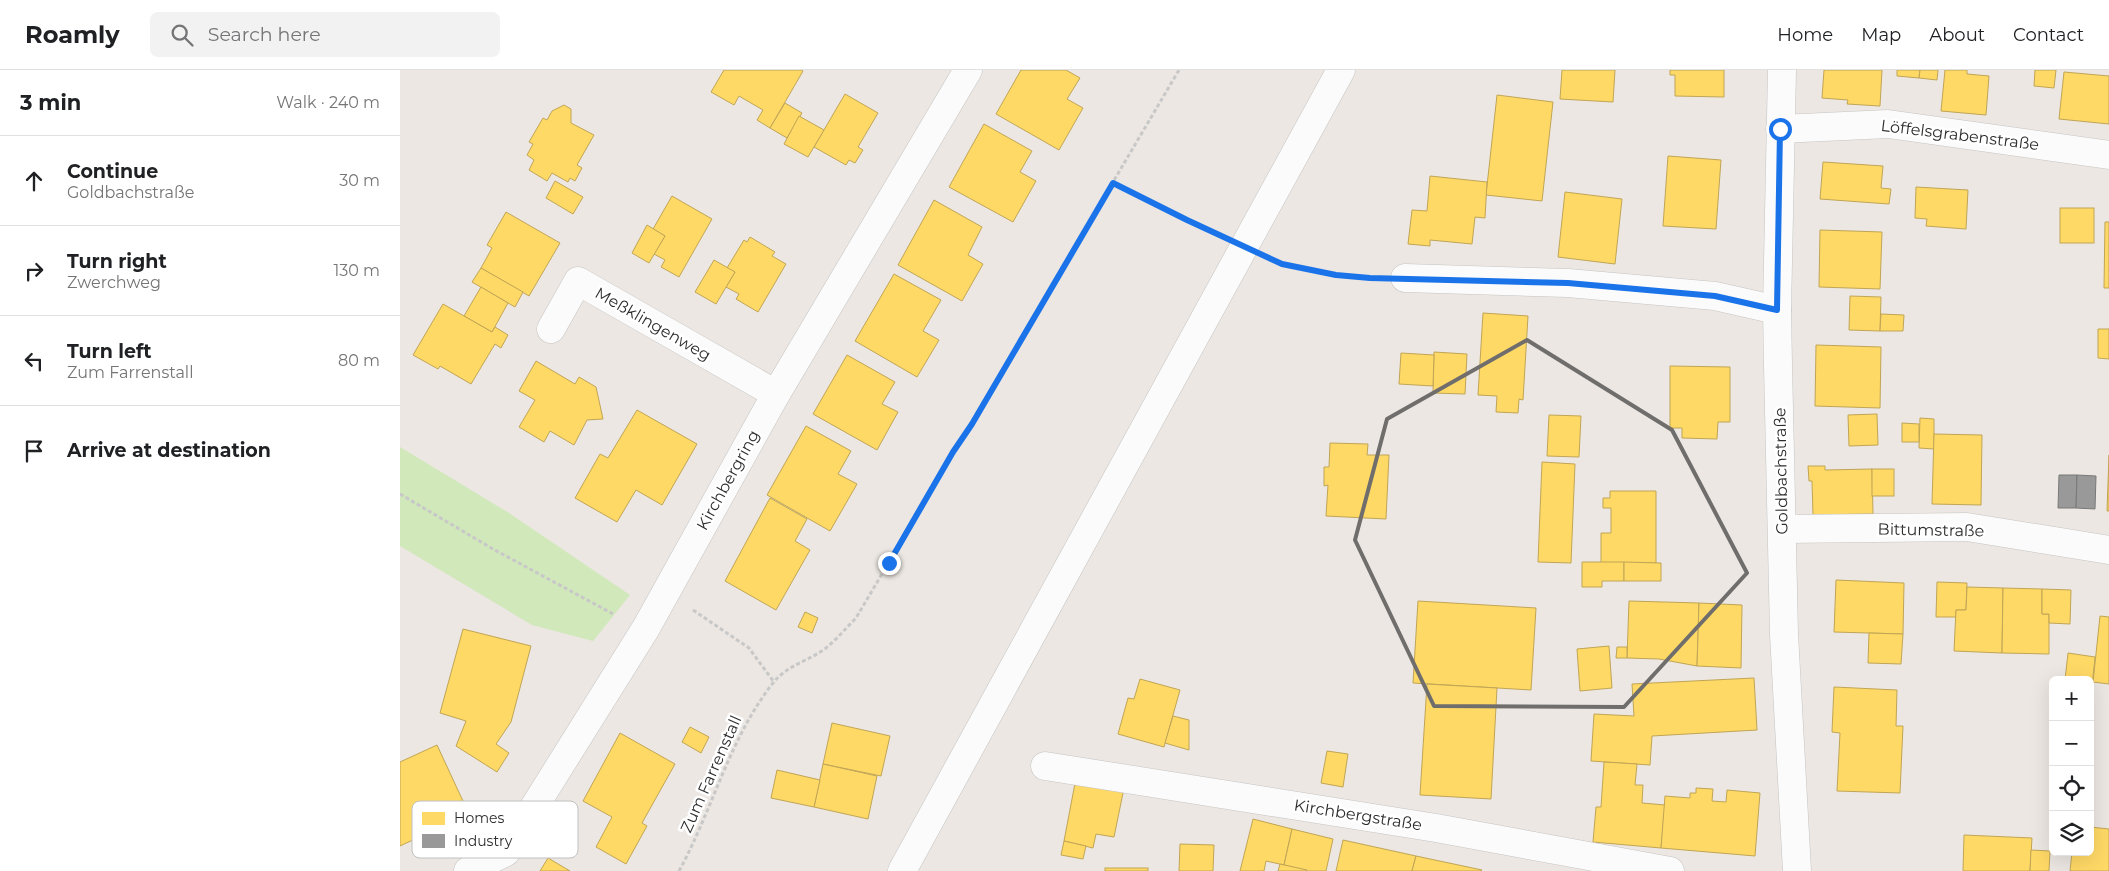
<!DOCTYPE html>
<html lang="en">
<head>
<meta charset="utf-8">
<style>
  body { margin:0; font-family:Montserrat,sans-serif; background:#f2f2f2; color:#202124 }
  .controls { position:absolute; right:15px; bottom:15px; display:grid; overflow:hidden; border-radius:8px; box-shadow:0 5px 20px #0002 }
  .controls button { width:45px; height:45px; display:grid; place-items:center; padding:0; border:0; border-bottom:1px solid #e0e0e0; background:#fff; color:#202124; font:25px sans-serif }
  .stop { position:absolute; width:15px; height:15px; margin:-11px; border:4px solid #1a73e8; border-radius:50%; background:#fff }
  .stop.end { background:#1a73e8; border-color:#fff; box-shadow:0 1px 5px #0008 }
  .list { margin:0; padding:0; list-style:none }
  h2 { display:flex; justify-content:space-between; align-items:center; height:65px; margin:0; padding:0 20px; font-size:21px }
  h2 small { font-size:16px; font-weight:400; color:#757577 }
  .list li { display:grid; grid-template-columns:32px 1fr auto; gap:15px; align-items:center; box-sizing:border-box; height:90px; padding:0 20px; border-top:1px solid #e0e0e0 }
  .list b { display:block; font-size:19px; white-space:nowrap }
  .list p { margin:0; font-size:16px; white-space:nowrap; color:#757577 }
  .list em { font-size:16px; font-style:normal; color:#757577 }
  .icon { flex:none; width:28px; height:28px; fill:none; stroke:currentColor; stroke-width:2; stroke-linecap:round; stroke-linejoin:round }
  .map { position:relative; flex:none; width:1709px; height:801px; overflow:hidden }
  header { display:flex; align-items:center; gap:30px; box-sizing:border-box; height:70px; padding:0 25px; background:#fff; border-bottom:1px solid #e0e0e0 }
  header strong { font-size:24px }
  nav { display:flex; gap:28px; margin-inline-start:auto; font-size:18px }
  .search { width:350px; height:45px; background:#f2f2f2; display:flex; align-items:center; gap:12px; box-sizing:border-box; padding:0 18px; border-radius:8px; color:#757577; font-size:19px }
  main { display:flex }
  aside { flex:1; background:#fff }
  .map>svg:first-child { display:block }
  .green { fill:#d0e8ba }
  .homes { fill:#ffd966; stroke:#c0a555 }
  .industry { fill:#999; stroke:#797979 }
  .lines { fill:none; stroke-linecap:round; stroke-linejoin:round }
  .street-casing { stroke:#c5c4c3; stroke-width:29 }
  .secondary-casing { stroke:#c5c4c3; stroke-width:29 }
  .path { stroke:#c8c8c8; stroke-width:3; stroke-dasharray:4 2.5; stroke-linecap:butt }
  .street { stroke:#fcfbfb; stroke-width:28 }
  .secondary { stroke:#fcfbfb; stroke-width:28 }
  .path-bridge { stroke:#c8c8c8; stroke-width:3; stroke-dasharray:4 2.5; stroke-linecap:butt }
  .route { stroke:#1a73e8; stroke-width:6 }
  .marked { fill:none; stroke:#706e6c; stroke-width:4; stroke-linejoin:round }
  .labels { text-anchor:middle; dominant-baseline:central; stroke-width:5; stroke-linejoin:round; paint-order:stroke }
  .street-label { font-size:16px; fill:#2d2d2d; stroke:#fff }
  .key { fill:#fff; stroke:#c0c0c0; stroke-width:1 }
  .key-label { font-size:14px; fill:#2d2d2d }
</style>
</head>
<body>
<header>
<strong>Roamly</strong>
<div class="search"><svg class="icon" aria-label="search" viewBox="0 0 24 24"><circle cx="10" cy="10" r="6"/><path d="M15 15l6 6"/></svg>Search here</div>
<nav><a>Home</a><a>Map</a><a>About</a><a>Contact</a></nav>
</header>
<main>
<aside>
<h2>3 min<small>Walk · 240 m</small></h2>
<ul class="list">
<li><svg class="icon" aria-label="ahead" viewBox="0 0 24 24"><path d="M12 20V5M6 11l6-6 6 6"/></svg><div><b>Continue</b><p>Goldbachstraße</p></div><em>30 m</em></li>
<li><svg class="icon" aria-label="right" viewBox="0 0 24 24"><path d="M7 20v-9h11M14 6l5 5-5 5"/></svg><div><b>Turn right</b><p>Zwerchweg</p></div><em>130 m</em></li>
<li><svg class="icon" aria-label="left" viewBox="0 0 24 24"><path d="M17 20v-9H6M10 6l-5 5 5 5"/></svg><div><b>Turn left</b><p>Zum Farrenstall</p></div><em>80 m</em></li>
<li><svg class="icon" aria-label="arrive" viewBox="0 0 24 24"><path d="M6 21V4h12l-3 4 3 4H6"/></svg><div><b>Arrive at destination</b></div></li>
</ul>
</aside>
<div class="map">
<svg width="1709" height="801" viewBox="0 0 1709 801">
  <rect width="100%" height="100%" fill="#ece7e2"/>
  <polygon class="green" points="0,377 109,443 230,525 193,571 132,555 0,476"/>
  <g class="homes">
    <polygon points="324,0 401,0 403,1 370,58 357,50 363,40 339,26 334,35 311,22"/>
    <polygon points="621,0 666,0 680,8 667,29 683,38 659,80 596,44"/>
    <polygon points="1162,0 1215,0 1213,32 1160,29"/>
    <polygon points="1270,0 1324,0 1324,27 1275,26 1275,5 1270,5"/>
    <polygon points="1424,0 1482,0 1480,36 1447,34 1448,30 1422,28"/>
    <polygon points="1497,0 1520,0 1519,8 1497,6"/>
    <polygon points="1520,0 1538,0 1537,10 1519,8"/>
    <polygon points="1545,0 1567,0 1567,4 1589,6 1586,45 1541,41"/>
    <polygon points="1635,0 1656,0 1654,18 1634,16"/>
    <polygon points="1664,2 1709,6 1709,54 1659,49"/>
    <polygon points="445,24 478,43 458,77 463,80 455,93 449,90 446,95 414,77"/>
    <polygon points="1097,25 1153,32 1142,131 1086,125"/>
    <polygon points="385,33 402,43 387,68 370,58"/>
    <polygon points="164,35 171,39 171,53 194,65 177,95 182,98 175,111 170,108 168,112 152,103 147,111 129,100 134,90 127,85 133,74 129,72 143,48 147,50 152,41"/>
    <polygon points="399,46 424,60 408,87 384,74"/>
    <polygon points="584,54 632,81 620,102 636,111 613,152 549,117"/>
    <polygon points="1268,86 1321,90 1316,159 1263,156"/>
    <polygon points="1423,92 1483,96 1481,118 1491,119 1489,134 1420,129"/>
    <polygon points="1030,106 1087,112 1085,148 1075,147 1072,174 1030,170 1030,176 1008,174 1012,140 1027,141"/>
    <polygon points="155,111 183,127 173,144 146,128"/>
    <polygon points="1516,117 1568,120 1566,159 1526,156 1527,149 1515,148"/>
    <polygon points="1165,122 1222,129 1215,194 1158,187"/>
    <polygon points="272,126 312,149 279,207 261,197 265,190 254,184 265,166 253,159"/>
    <polygon points="534,130 582,157 568,185 583,194 562,231 498,195"/>
    <rect x="1660" y="138" width="34" height="35"/>
    <polygon points="106,142 160,173 129,226 81,198 92,178 87,175"/>
    <polygon points="1705,152 1709,152 1709,218 1704,218"/>
    <polygon points="247,155 265,166 249,193 232,183"/>
    <polygon points="1420,160 1482,162 1480,219 1419,217"/>
    <polygon points="350,167 375,182 372,186 386,194 358,242 336,229 339,224 326,217 335,202 327,198 344,170 347,172"/>
    <polygon points="314,190 335,202 316,234 295,222"/>
    <polygon points="81,198 123,222 115,237 72,212"/>
    <polygon points="494,204 541,230 523,261 539,270 517,307 455,271"/>
    <polygon points="81,217 108,233 92,262 64,246"/>
    <polygon points="1450,226 1481,227 1480,261 1449,260"/>
    <polygon points="43,234 92,262 95,257 108,265 101,278 95,274 71,314 40,296 38,299 13,285"/>
    <polygon points="1083,243 1128,246 1123,330 1119,329 1118,343 1096,342 1097,326 1078,325"/>
    <polygon points="1481,244 1504,245 1503,261 1480,261"/>
    <polygon points="1698,259 1709,259 1709,289 1698,288"/>
    <polygon points="1416,275 1481,277 1480,338 1415,336"/>
    <polygon points="1034,282 1067,284 1065,324 1033,323"/>
    <polygon points="1001,283 1034,285 1033,316 999,314"/>
    <polygon points="447,285 495,312 482,334 498,342 477,380 413,344"/>
    <polygon points="136,291 175,314 179,307 196,317 203,349 187,350 174,375 150,361 144,372 119,357 135,330 119,321"/>
    <polygon points="1270,296 1330,297 1330,352 1318,352 1317,369 1282,368 1282,358 1270,358"/>
    <polygon points="237,340 297,374 262,435 236,420 217,452 175,428 200,384 208,388"/>
    <polygon points="1477,344 1478,375 1449,376 1448,345"/>
    <polygon points="1149,345 1181,346 1179,387 1147,386"/>
    <polygon points="1520,348 1534,349 1534,379 1519,378"/>
    <polygon points="1502,353 1519,354 1519,372 1502,372"/>
    <polygon points="406,356 451,381 438,404 457,414 430,461 367,425"/>
    <polygon points="1534,364 1582,365 1581,435 1532,434"/>
    <polygon points="930,373 968,374 967,385 989,385 986,449 926,446 928,415 924,416 924,397 929,397"/>
    <polygon points="1709,385 1709,441 1707,441"/>
    <polygon points="1142,392 1175,394 1171,493 1138,492"/>
    <polygon points="1408,396 1425,396 1425,400 1472,399 1473,444 1413,445 1412,411 1409,411"/>
    <rect x="1472" y="399" width="22" height="27"/>
    <polygon points="1210,421 1256,421 1256,493 1201,493 1201,463 1211,463 1211,438 1203,438 1203,428 1210,428"/>
    <polygon points="370,428 407,449 395,471 410,480 376,540 325,511"/>
    <polygon points="1182,492 1224,492 1224,511 1202,511 1202,517 1182,517"/>
    <polygon points="1224,492 1261,493 1261,511 1224,511"/>
    <polygon points="1436,510 1504,513 1503,564 1434,562"/>
    <polygon points="1537,512 1567,513 1566,540 1556,540 1556,547 1536,547"/>
    <polygon points="1567,517 1603,518 1602,583 1554,581 1556,540 1566,540"/>
    <polygon points="1603,518 1642,519 1642,544 1649,544 1649,584 1602,583"/>
    <polygon points="1642,519 1671,520 1670,554 1649,553 1649,544 1642,544"/>
    <polygon points="1018,531 1136,538 1131,620 1013,613"/>
    <polygon points="1229,531 1299,533 1297,596 1259,589 1227,588"/>
    <polygon points="1299,533 1342,535 1341,598 1297,596"/>
    <polygon points="405,542 418,548 412,563 398,557"/>
    <polygon points="1700,546 1709,547 1709,614 1693,612"/>
    <polygon points="63,559 131,576 111,652 96,674 109,683 97,702 56,676 66,651 40,643"/>
    <polygon points="1469,563 1503,564 1501,594 1468,593"/>
    <polygon points="1209,576 1212,618 1180,621 1177,579"/>
    <polygon points="1217,577 1227,577 1227,588 1216,588"/>
    <polygon points="1668,583 1695,587 1691,627 1690,610 1665,610"/>
    <polygon points="1354,608 1357,660 1252,666 1250,695 1191,691 1194,644 1234,646 1232,614"/>
    <polygon points="740,609 780,620 764,677 718,664 728,628 734,629"/>
    <polygon points="1027,614 1097,618 1091,729 1020,725"/>
    <polygon points="1434,617 1497,620 1496,656 1503,656 1500,723 1437,721 1440,663 1432,662"/>
    <polygon points="773,646 789,650 789,680 765,673"/>
    <polygon points="432,653 490,666 481,706 423,694"/>
    <polygon points="290,657 309,667 301,683 282,672"/>
    <polygon points="220,663 275,694 242,753 247,756 226,794 196,777 212,747 183,731"/>
    <polygon points="37,675 69,744 0,776 0,692"/>
    <polygon points="927,681 948,684 943,717 921,713"/>
    <polygon points="1204,692 1237,694 1235,715 1243,715 1242,733 1265,735 1261,778 1193,772 1196,737 1201,737"/>
    <polygon points="423,694 477,706 468,749 414,737"/>
    <polygon points="377,700 420,710 414,737 371,728"/>
    <polygon points="676,708 724,718 714,767 696,764 693,778 664,771"/>
    <polygon points="1296,718 1313,719 1312,731 1326,732 1327,720 1360,723 1355,786 1261,778 1265,726 1290,728 1290,723 1296,723"/>
    <polygon points="853,749 892,759 884,795 866,791 864,801 840,801"/>
    <polygon points="1690,757 1709,759 1709,801 1670,801 1672,782 1690,782"/>
    <polygon points="892,759 933,769 926,801 908,801 884,795"/>
    <polygon points="1564,765 1632,768 1630,801 1563,801"/>
    <polygon points="943,770 1016,786 1012,801 936,801"/>
    <polygon points="664,771 686,776 683,789 661,785"/>
    <polygon points="780,774 814,775 813,801 779,801"/>
    <polygon points="1631,780 1650,781 1649,801 1630,801"/>
    <polygon points="1016,786 1082,800 1081,801 1012,801"/>
    <polygon points="148,788 170,801 140,801"/>
    <polygon points="880,794 907,800 906,801 878,801"/>
    <rect x="705" y="798" width="43" height="3"/>
  </g>
  <g class="industry">
    <polygon points="1659,405 1677,405 1676,438 1658,438"/>
    <polygon points="1677,405 1696,406 1695,439 1676,438"/>
  </g>
  <g class="lines">
    <g class="street-casing">
      <g id="street">
        <polyline points="1382,0 1377,240 1378,295 1384,564 1397,801"/>
        <polyline points="1380,59 1488,54 1709,85"/>
        <polyline points="1005,208 1168,213 1315,226 1377,240"/>
        <polyline points="151,259 178,211 376,324"/>
        <polyline points="1383,459 1567,457 1709,480"/>
        <polyline points="645,696 1036,758 1270,801"/>
        <polyline points="68,801 106,782 246,558 376,324 568,0"/>
      </g>
    </g>
    <g class="secondary-casing">
      <polyline id="secondary" points="502,801 941,0"/>
    </g>
    <g class="path">
      <polyline points="713,113 787,150"/>
      <polyline points="882,194 936,205 974,208"/>
      <polyline points="0,424 93,479 215,545"/>
      <polyline points="293,540 349,578 374,612"/>
      <path d="M279 801C313 739 329 669 373 613 387 595 409 591 426 578 437 569 446 558 456 548L779 0"/>
    </g>
    <use href="#street" class="street"/>
    <use href="#secondary" class="secondary"/>
    <polyline class="path-bridge" points="787,150 882,194"/>
  </g>
  <g class="lines">
    <polyline class="route" points="489,493 553,382 572,354 713,113 787,150 882,194 936,205 970,208 1168,213 1315,226 1377,240 1380,59"/>
  </g>
  <path class="marked" d="M1127 270 1272 360 1347 503 1224 637 1034 636 955 470 987 349Z"/>
  <g class="labels">
    <g class="street-label">
      <text transform="translate(1560 65) rotate(7)">Löffelsgrabenstraße</text>
      <text transform="translate(253 254) rotate(30)">Meßklingenweg</text>
      <text transform="translate(1381 401) rotate(-91)">Goldbachstraße</text>
      <text transform="translate(328 410) rotate(-61)">Kirchbergring</text>
      <text transform="translate(1531 460) rotate(1)">Bittumstraße</text>
      <text transform="translate(311 704) rotate(-66)">Zum Farrenstall</text>
      <text transform="translate(958 745) rotate(9)">Kirchbergstraße</text>
    </g>
  </g>
  <rect x="12" y="731" width="166" height="57" rx="8" class="key"/>
  <rect x="22" y="742" width="23" height="13" fill="#ffd966"/>
  <rect x="22" y="764" width="23" height="14" fill="#999"/>
  <g class="key-label">
    <text x="54" y="753">Homes</text>
    <text x="54" y="776">Industry</text>
  </g>
</svg>
<div class="controls">
<button>+</button>
<button>−</button>
<button><svg class="icon" aria-label="locate" viewBox="0 0 24 24"><circle cx="12" cy="12" r="6"/><path d="M12 2v4M12 18v4M2 12h4M18 12h4"/></svg></button>
<button><svg class="icon" aria-label="layers" viewBox="0 0 24 24"><path d="M12 4l9 5-9 5-9-5zM3 14l9 5 9-5"/></svg></button>
</div>
<div class="stop" style="left:1380px;top:59px"></div>
<div class="stop end" style="left:489px;top:493px"></div>
</div>
</main>
</body>
</html>
